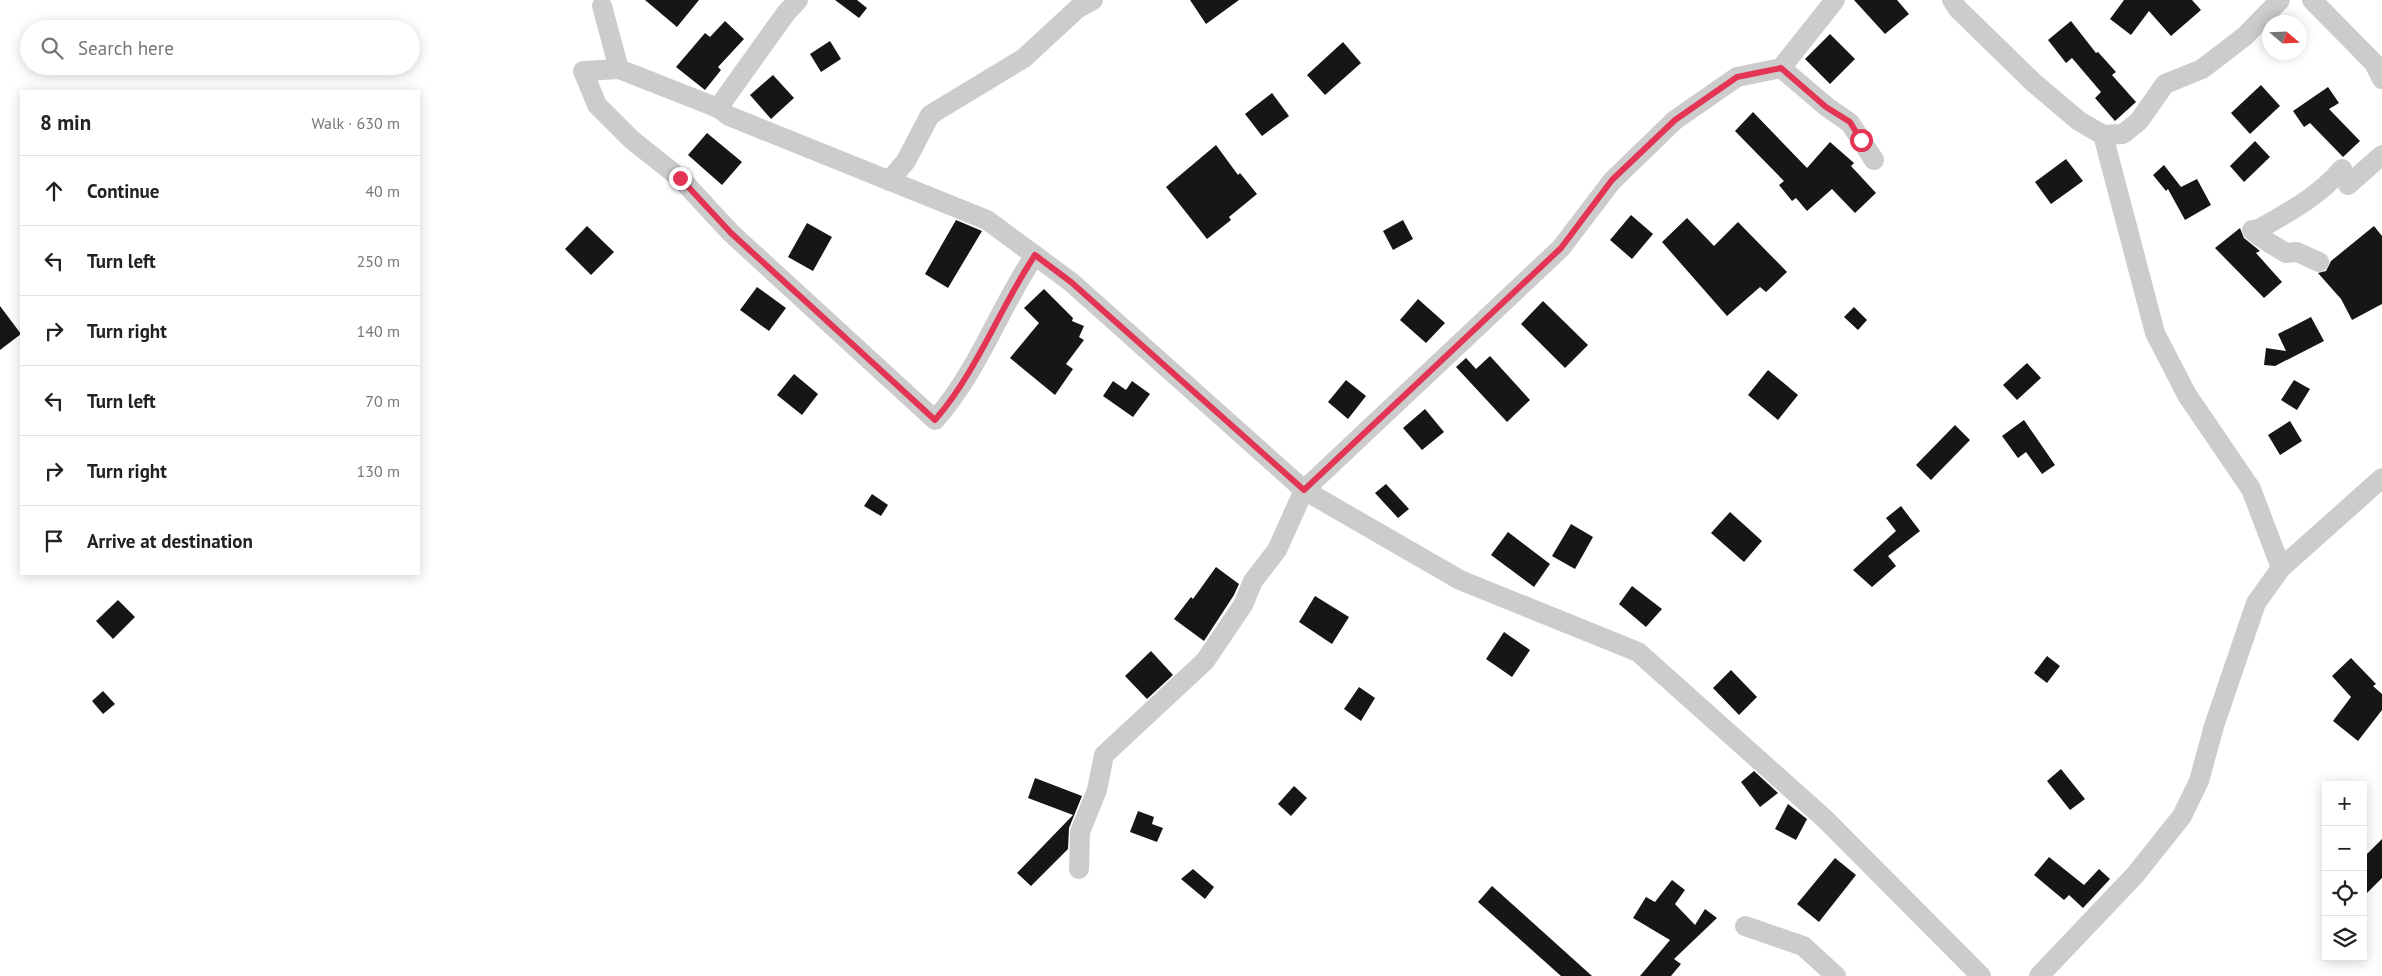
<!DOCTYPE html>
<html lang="en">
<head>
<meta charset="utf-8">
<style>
  body { margin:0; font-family:"PT Sans",sans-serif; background:#f6f6f6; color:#222 }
  .controls { position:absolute; right:15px; bottom:15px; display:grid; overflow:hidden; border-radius:0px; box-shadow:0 2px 12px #0003 }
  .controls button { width:45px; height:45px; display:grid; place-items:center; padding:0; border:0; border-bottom:1px solid #e0e0e0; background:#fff; color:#222; font:25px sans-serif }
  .compass { position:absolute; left:2262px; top:15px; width:45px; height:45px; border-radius:50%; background:#fff; box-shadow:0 2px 12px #0003; rotate:109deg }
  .stop { position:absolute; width:15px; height:15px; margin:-11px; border:4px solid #e33454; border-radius:50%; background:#fff }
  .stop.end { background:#e33454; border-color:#fff; box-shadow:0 1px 5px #0008 }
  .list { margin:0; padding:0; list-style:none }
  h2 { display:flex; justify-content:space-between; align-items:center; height:65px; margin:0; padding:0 20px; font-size:21px }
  h2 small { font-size:16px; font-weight:400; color:#767676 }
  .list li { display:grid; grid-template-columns:32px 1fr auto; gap:15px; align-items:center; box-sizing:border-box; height:70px; padding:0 20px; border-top:1px solid #e0e0e0 }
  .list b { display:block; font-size:19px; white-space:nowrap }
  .list em { font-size:16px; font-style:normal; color:#767676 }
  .icon { flex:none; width:28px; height:28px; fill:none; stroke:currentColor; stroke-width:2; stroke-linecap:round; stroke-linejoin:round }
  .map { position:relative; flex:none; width:2382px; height:976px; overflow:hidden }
  .search { position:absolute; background:#fff; box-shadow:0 2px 12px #0003; left:20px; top:20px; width:400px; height:55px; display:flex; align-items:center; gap:12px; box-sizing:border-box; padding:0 18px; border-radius:28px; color:#767676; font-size:19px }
  .panel { position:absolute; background:#fff; box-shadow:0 2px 12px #0003; left:20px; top:90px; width:400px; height:485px; border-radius:0px }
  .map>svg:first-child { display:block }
  .building { fill:#161616 }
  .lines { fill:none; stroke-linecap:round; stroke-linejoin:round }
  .minor { stroke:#ccc; stroke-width:20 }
  .route { stroke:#e33454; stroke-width:6 }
</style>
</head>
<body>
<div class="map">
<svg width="2382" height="976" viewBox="0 0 2382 976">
  <rect width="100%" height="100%" fill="#fff"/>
  <g class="building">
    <polygon points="645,0 699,0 677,27"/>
    <polygon points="835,0 857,0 867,8 859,18"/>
    <polygon points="1190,0 1239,0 1206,24"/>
    <polygon points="1854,0 1897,0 1909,14 1885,34"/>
    <polygon points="2124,0 2192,0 2201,10 2171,36 2149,11 2131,35 2110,19"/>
    <polygon points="725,21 744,39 718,67 721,70 705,90 676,67 705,33 710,37"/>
    <polygon points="2071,21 2096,53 2098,52 2116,72 2112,75 2136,102 2115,121 2095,98 2101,92 2072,58 2066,63 2048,40"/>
    <polygon points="1830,34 1855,59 1830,84 1805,59"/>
    <polygon points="830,41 841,59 821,72 810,54"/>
    <polygon points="1343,42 1361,63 1325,95 1307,75"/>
    <polygon points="773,75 794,98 771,119 750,95"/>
    <polygon points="2261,85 2280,106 2250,134 2231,113"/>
    <polygon points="2328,87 2339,103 2329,109 2360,141 2343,157 2310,123 2304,127 2293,111"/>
    <polygon points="1272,93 1289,116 1262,136 1245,114"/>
    <polygon points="1753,112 1807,168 1830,142 1854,163 1851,166 1876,193 1855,213 1832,189 1807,211 1796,198 1792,201 1779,185 1784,181 1735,131"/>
    <polygon points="707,133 742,162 722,185 688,155"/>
    <polygon points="2255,141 2270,157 2244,182 2230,166"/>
    <polygon points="1216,145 1238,175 1240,173 1257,194 1229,217 1231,220 1207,239 1166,187"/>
    <polygon points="2066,159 2083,181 2051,204 2035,182"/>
    <polygon points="2164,165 2181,187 2197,179 2211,205 2185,220 2168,189 2166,191 2153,175"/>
    <polygon points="1631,215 1653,234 1632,259 1610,240"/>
    <polygon points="1687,218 1714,246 1738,222 1787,272 1766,292 1760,287 1727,316 1662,242"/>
    <polygon points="956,220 982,231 948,288 925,274"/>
    <polygon points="1403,220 1413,239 1393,250 1383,231"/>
    <polygon points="807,223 832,237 813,271 788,257"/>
    <polygon points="587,226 614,252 591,275 565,249"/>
    <polygon points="2374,226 2382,236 2382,304 2352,320 2341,299 2318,273 2326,271 2331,261"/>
    <polygon points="2240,228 2244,238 2260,251 2256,253 2282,282 2264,298 2215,248"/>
    <polygon points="757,287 786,308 769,331 740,310"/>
    <polygon points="1044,289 1073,318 1072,321 1084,326 1079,337 1084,340 1066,364 1073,369 1055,395 1010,358 1039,323 1024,308"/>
    <polygon points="1418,299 1445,323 1426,343 1400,320"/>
    <polygon points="1543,301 1588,345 1565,368 1521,324"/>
    <polygon points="0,306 21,334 0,350"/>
    <polygon points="1854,307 1867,320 1858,330 1844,317"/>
    <polygon points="2311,317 2324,341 2275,366 2264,365 2266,348 2286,351 2278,334"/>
    <polygon points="1490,356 1530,400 1507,422 1456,367 1466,358 1476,369"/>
    <polygon points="2027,363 2041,378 2017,400 2003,385"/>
    <polygon points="1768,370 1798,395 1778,420 1748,395"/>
    <polygon points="794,374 818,394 802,415 777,395"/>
    <polygon points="1346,380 1366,396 1348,419 1328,402"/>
    <polygon points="2294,380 2310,389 2297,410 2281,400"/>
    <polygon points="1113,381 1126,390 1132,381 1150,394 1133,417 1103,396"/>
    <polygon points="1425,409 1444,432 1422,450 1403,428"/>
    <polygon points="2024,420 2055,465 2042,474 2026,452 2018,458 2002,436"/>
    <polygon points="2290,421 2302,441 2280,455 2268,435"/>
    <polygon points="1955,425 1970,440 1931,480 1916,465"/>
    <polygon points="1386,484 1409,509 1398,518 1375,493"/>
    <polygon points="872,494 888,505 881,516 864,506"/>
    <polygon points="1901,506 1920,531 1888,556 1896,566 1872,587 1853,570 1896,531 1886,518"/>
    <polygon points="1730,512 1762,541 1744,562 1711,533"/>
    <polygon points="1571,524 1593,537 1575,569 1552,556"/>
    <polygon points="1508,532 1550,564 1534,587 1491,555"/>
    <polygon points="1216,567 1239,584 1234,595 1204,641 1174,619 1191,597 1193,599"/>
    <polygon points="1632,586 1662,609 1646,627 1619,604"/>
    <polygon points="1315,596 1349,617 1332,644 1299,622"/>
    <polygon points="118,600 135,617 113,639 96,621"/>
    <polygon points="1504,632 1530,650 1512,677 1486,659"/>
    <polygon points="1151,651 1173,675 1147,699 1125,676"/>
    <polygon points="2047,656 2060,666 2047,683 2034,673"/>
    <polygon points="2351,658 2376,684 2373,686 2382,694 2382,710 2358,741 2333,721 2351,697 2332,676"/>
    <polygon points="1731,670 1757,697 1739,715 1713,688"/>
    <polygon points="1359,687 1375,698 1361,721 1344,709"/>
    <polygon points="103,691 115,704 103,714 92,701"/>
    <polygon points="2061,769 2085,799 2070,810 2047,781"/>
    <polygon points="1754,771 1778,793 1760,807 1741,782"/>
    <polygon points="1035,778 1082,796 1069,828 1068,849 1031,886 1017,873 1073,815 1028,798"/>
    <polygon points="1294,786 1307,798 1291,816 1278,804"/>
    <polygon points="1788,804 1807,819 1796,840 1775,829"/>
    <polygon points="1138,811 1154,817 1152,824 1163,828 1157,842 1130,832"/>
    <polygon points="2382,839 2382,878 2363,897 2363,858"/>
    <polygon points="2049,857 2084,885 2099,869 2110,879 2083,908 2069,895 2064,900 2034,875"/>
    <polygon points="1835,858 1856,875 1819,922 1797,904"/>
    <polygon points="1193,869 1214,887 1205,899 1181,879"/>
    <polygon points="1672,880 1685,890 1675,904 1695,925 1705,909 1717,918 1674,959 1681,964 1671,976 1640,976 1670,940 1633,918 1646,897 1655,902"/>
    <polygon points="1492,886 1592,976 1561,976 1478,902"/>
  </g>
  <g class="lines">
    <g class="minor">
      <polyline points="1952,0 1958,9 2034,83 2079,121 2103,135 2123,134 2139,121 2165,84 2202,69 2245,36 2280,0"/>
      <polyline points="2312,0 2374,63 2382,79"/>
      <polyline points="602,6 619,69 718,108 729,116 987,220 1071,282 1304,490 1460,580 1638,652 1825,819 1981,976"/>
      <polyline points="1781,68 1827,107 1850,123 1874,160"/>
      <path d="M619 69 583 71 597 105 632 140 680 178 731 233 935 420C980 368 998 310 1035 255"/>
      <polyline points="718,108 786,13 798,0"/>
      <polyline points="2103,135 2155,333 2187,395 2251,489 2281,568"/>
      <polyline points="889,181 906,161 930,115 1024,58 1077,9 1093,0"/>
      <path d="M2319 262 2297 252 2286 253C2274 245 2262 240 2252 230L2259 229C2289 212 2319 196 2342 169L2348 185 2382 155"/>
      <polyline points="1079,869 1080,832 1097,790 1104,755 1205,661 1243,605 1253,581 1277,550 1304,490 1561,248 1612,181 1675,120 1737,77 1781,68 1835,0"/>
      <polyline points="1745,926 1803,946 1836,976"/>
      <polyline points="2039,976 2135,875 2182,816 2199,781 2214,726 2256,603 2281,568 2382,478"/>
    </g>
  </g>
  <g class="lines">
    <path class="route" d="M680 178 731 233 935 420C978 370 999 309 1035 255L1071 282 1304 490 1561 248 1612 180 1675 120 1737 77 1781 68 1826 107 1850 122 1861 140"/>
  </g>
</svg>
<div class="controls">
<button>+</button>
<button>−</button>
<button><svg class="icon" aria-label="locate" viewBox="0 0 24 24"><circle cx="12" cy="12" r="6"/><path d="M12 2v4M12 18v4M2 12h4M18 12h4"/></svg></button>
<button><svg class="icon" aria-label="layers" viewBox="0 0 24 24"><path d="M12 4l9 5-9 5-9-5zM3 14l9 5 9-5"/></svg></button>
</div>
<svg class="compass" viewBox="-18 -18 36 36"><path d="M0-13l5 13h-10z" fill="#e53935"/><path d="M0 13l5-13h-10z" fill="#767676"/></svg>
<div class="stop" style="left:1861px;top:140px"></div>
<div class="stop end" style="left:680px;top:178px"></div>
<div class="search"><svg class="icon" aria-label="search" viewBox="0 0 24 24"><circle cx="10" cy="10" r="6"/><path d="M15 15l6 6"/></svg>Search here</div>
<section class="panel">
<h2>8 min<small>Walk · 630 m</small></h2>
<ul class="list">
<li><svg class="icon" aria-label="ahead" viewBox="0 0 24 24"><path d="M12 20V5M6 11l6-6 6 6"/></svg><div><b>Continue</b></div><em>40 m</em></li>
<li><svg class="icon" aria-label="left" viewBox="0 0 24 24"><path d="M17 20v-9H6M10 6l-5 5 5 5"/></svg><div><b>Turn left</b></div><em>250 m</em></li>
<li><svg class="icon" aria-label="right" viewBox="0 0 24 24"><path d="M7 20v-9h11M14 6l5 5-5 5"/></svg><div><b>Turn right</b></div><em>140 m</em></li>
<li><svg class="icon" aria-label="left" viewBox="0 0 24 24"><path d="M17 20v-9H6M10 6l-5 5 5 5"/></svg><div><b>Turn left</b></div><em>70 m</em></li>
<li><svg class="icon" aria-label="right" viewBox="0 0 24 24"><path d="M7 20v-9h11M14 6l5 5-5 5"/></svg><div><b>Turn right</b></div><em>130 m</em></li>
<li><svg class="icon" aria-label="arrive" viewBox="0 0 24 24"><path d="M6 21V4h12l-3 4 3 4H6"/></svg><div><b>Arrive at destination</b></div></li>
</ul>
</section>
</div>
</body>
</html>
